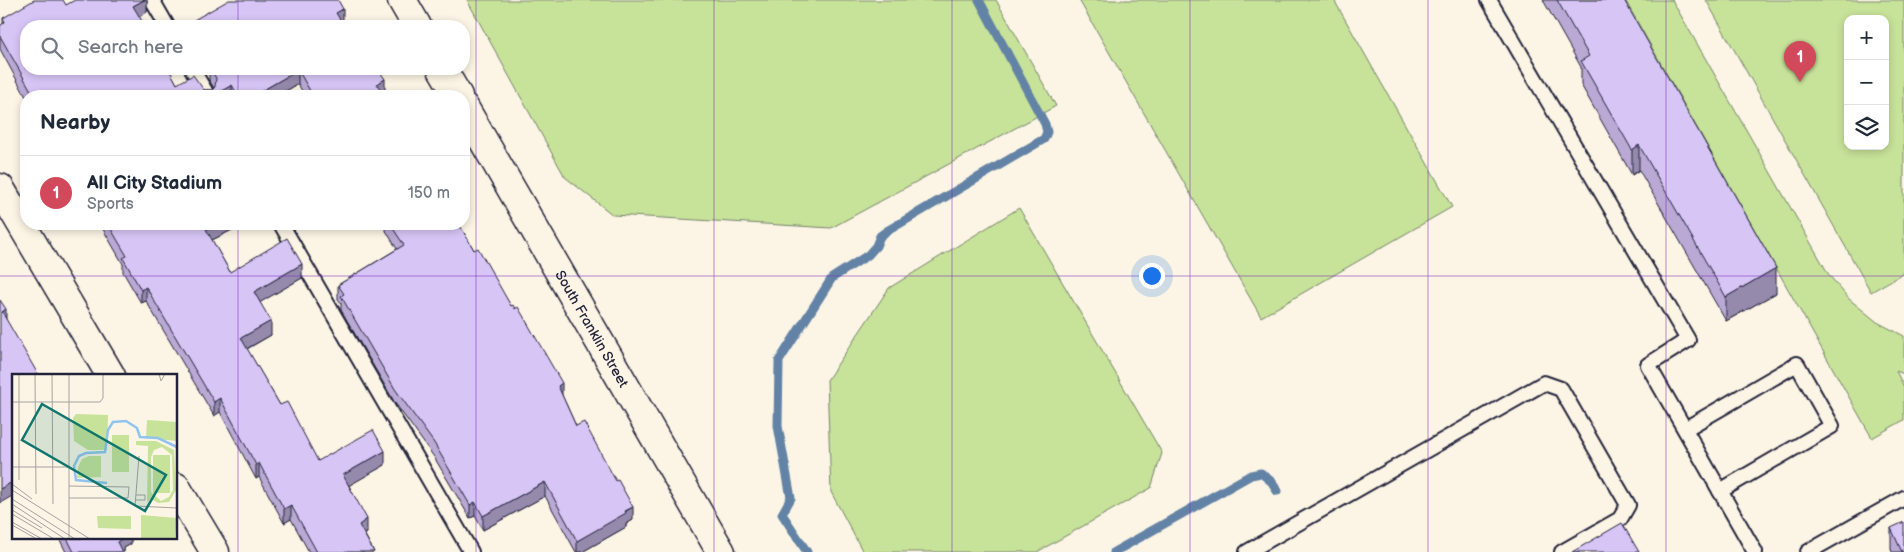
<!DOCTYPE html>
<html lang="en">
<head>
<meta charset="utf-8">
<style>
  body { margin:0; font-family:"Balsamiq Sans",sans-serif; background:#f6f6f7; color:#1f2937 }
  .controls { position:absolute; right:15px; top:15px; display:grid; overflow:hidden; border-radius:10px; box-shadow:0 2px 8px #0003 }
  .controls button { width:45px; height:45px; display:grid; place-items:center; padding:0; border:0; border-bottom:1px solid #e0e1e3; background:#fff; color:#1f2937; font:25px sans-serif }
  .you { position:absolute; left:1151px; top:275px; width:18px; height:18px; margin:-12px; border:4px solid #fff; border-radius:50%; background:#1a73e8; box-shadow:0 0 0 8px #1a73e833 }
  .badge { display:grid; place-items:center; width:32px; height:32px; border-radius:50%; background:#d1495b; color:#fff; font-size:16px; font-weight:700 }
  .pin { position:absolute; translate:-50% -41px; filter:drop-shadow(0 1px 2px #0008) }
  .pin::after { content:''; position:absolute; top:26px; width:18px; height:15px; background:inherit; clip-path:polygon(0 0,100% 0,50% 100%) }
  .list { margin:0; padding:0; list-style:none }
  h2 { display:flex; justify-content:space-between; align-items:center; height:65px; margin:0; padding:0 20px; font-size:21px }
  h2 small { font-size:16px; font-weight:400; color:#747a83 }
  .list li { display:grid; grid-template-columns:32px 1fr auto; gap:15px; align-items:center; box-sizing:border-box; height:75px; padding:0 20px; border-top:1px solid #e0e1e3 }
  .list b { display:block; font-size:19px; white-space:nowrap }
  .list p { margin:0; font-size:16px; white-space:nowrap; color:#747a83 }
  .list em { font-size:16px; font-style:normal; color:#747a83 }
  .icon { flex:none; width:28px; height:28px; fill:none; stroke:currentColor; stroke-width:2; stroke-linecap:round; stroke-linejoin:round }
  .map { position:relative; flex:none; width:1904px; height:552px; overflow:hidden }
  .search { position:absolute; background:#fff; box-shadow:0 2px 8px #0003; left:20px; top:20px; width:450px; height:55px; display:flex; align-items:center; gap:12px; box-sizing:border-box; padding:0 18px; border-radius:20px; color:#747a83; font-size:19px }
  .panel { position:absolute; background:#fff; box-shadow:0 2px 8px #0003; left:20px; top:90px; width:450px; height:140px; border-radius:20px }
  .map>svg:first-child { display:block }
  .green { fill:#c7e299; stroke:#74826a; fill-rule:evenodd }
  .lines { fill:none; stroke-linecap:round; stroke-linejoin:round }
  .stream { stroke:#6483a6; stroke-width:9 }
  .lane-casing { stroke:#22223b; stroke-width:18 }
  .street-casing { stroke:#22223b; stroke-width:31 }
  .secondary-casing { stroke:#22223b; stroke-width:31 }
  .lane { stroke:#fcf5e5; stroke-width:14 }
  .street { stroke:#fcf5e5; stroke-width:28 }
  .secondary { stroke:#fcf5e5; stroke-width:28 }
  .wall { fill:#b9a9d4; stroke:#22223b }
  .shaded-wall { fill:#968aac; stroke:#22223b }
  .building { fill:#d7c5f6; stroke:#22223b }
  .grid { fill:none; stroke:#7b2cbf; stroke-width:1; stroke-opacity:0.55 }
  .labels { text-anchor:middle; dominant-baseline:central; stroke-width:5; stroke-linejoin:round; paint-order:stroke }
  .street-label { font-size:14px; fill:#22223b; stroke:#fcf5e5 }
  .inset-river { fill:none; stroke:#90c4ed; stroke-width:2.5 }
  .inset-road { fill:none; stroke:#a5a1a1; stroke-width:1 }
  .view { fill:#0f766e; fill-opacity:0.15; stroke:#0f766e; stroke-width:2.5 }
  .inset-edge { fill:none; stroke:#22223b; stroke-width:2.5 }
</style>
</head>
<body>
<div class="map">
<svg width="1904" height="552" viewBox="0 0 1904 552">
  <rect width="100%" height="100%" fill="#fcf5e5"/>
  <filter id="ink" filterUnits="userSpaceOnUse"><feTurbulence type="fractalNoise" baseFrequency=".02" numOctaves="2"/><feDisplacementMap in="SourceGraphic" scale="10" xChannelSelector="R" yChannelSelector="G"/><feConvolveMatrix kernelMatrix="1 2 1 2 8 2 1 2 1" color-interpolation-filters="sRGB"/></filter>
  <g filter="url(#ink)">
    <g class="green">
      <polygon points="467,0 996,0 1056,106 831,228 613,215 565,177"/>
      <polygon points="1079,0 1334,0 1452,207 1261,317"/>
      <polygon points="1625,0 1672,0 1829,275 1849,299 1877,322 1904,336 1904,374 1896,371 1904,387 1904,420 1872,438"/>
      <path d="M1706 0H1904V273L1871 292ZM1848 19H1885V146H1848Z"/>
      <polygon points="1019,208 1162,453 1151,488 1037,552 863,552 831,492 827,380 889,288"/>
    </g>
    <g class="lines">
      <g class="stream">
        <polyline points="807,552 782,514 791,498 778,426 779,361 832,278 868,255 876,246 880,236 887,231 1044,139 1047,132 1045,124 979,0"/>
        <polyline points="1114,552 1251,475 1261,473 1272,482 1277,491"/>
      </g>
      <g class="lane-casing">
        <g id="lane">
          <polyline points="152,0 167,26"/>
          <polyline points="1489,0 1688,340 1648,365 1755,552"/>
          <polyline points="192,69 208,96"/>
          <polyline points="281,224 471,552"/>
          <polyline points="1685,429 1797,364 1832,426 1720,491"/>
          <polyline points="1247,552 1544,383 1561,389 1628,505 1620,519 1562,552"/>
          <polyline points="1808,552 1904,498"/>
        </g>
      </g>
      <g class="street-casing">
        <g id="street">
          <polyline points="0,188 111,376"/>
          <polyline points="176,487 215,552"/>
        </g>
      </g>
      <g class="secondary-casing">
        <g id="secondary">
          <polyline points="402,0 417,26"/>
          <polyline points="442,69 458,96"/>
          <path id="s1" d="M464 107 721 552"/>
        </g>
      </g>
      <use href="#lane" class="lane"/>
      <use href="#street" class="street"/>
      <use href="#secondary" class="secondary"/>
    </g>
    <g class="wall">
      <polygon points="147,0 147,12 139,17 177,84 204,90 212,90 214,88 209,80 209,69 378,69 385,93 383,94 384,96 305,96 298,84 277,96 26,97 0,49 0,26 3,24 3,18 66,5"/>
      <polygon points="1543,0 1624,0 1776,293 1726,321 1639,170 1632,175 1581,85 1581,67"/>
      <polygon points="194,20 343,22 342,23 344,26 194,26"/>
      <polygon points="100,224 244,224 212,240 230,272 302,278 260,302 271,335 247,349 280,405 318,461 385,465 349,485 367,533 365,535 374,552 309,552 291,519 284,523 259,477 256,479 220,412 214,416 146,301 141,303 123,272 123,264"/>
      <polygon points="382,224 459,224 474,250 511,306 562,395 576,426 633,520 626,524 626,527 582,552 576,552 545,496 483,530 475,516 470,518 434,457 395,403 341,310 341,303 338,299 338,285 397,249"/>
      <polygon points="1891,528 1904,552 1892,552 1891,549"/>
      <polygon points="59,538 131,538 131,544 124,548 124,552 66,552"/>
    </g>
    <g class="shaded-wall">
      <polygon points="144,0 147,0 147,12 133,20 133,6"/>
      <polygon points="343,9 343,22 336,26 336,13"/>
      <polygon points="298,70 298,84 277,96 253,96"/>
      <polygon points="385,79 385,93 379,96 377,84"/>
      <polygon points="232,85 232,96 213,96"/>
      <polygon points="1639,145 1639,170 1632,175 1632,150"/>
      <polygon points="217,224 244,224 206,243 206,229"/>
      <polygon points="302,264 302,278 254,306 254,292"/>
      <polygon points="1776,268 1776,293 1726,321 1726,297"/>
      <polygon points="146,287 146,301 141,303 141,290"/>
      <polygon points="6,309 6,324 2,312"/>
      <polygon points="271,321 271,335 241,352 241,338"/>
      <polygon points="562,383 562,397 558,386"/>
      <polygon points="220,398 220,412 214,416 214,402"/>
      <polygon points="385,451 385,465 343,489 343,475"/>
      <polygon points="259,463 259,477 256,479 256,465"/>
      <polygon points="14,481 14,495 0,503 0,489"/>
      <polygon points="545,482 545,496 483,530 483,516"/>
      <polygon points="475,502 475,516 470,518 470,505"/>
      <polygon points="291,505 291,519 284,523 284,509"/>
      <polygon points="633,507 633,520 626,524 626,527 582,552 577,552 577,541"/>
      <polygon points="367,519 367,533 359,538 359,525"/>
      <polygon points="122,538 131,538 131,544 124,548 124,552 117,552 117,542"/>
    </g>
    <g class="building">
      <polygon points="34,0 63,0 66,5 75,0 144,0 133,6 145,26 26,26 26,69 169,69 177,84 193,75 204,90 212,90 215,87 216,78 210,69 378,69 385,79 377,84 384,96 313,96 298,70 253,96 238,96 232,85 213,96 34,96 0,36 0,26 5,22 3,18"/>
      <polygon points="229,0 338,0 343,9 336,13 344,26 198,26 194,20"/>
      <polygon points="1557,0 1624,0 1776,268 1726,297 1639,145 1632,150 1581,61 1589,56"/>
      <polygon points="108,224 217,224 206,229 230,272 287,238 302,264 254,292 271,321 241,338 280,405 287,402 318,461 373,430 385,451 343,475 367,519 359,525 374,552 317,552 291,505 284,509 259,463 256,465 220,398 214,402 146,287 141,290 123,258 127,256"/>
      <polygon points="390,224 459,224 474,250 478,248 511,306 513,305 515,309 518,307 562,383 558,386 576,426 584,422 616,481 618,480 633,507 625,511 626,513 577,541 545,482 483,516 475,502 470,505 434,443 395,389 341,296 344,294 338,285 404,245"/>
      <polygon points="0,300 6,309 2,312 39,376 14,376 14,481 0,489"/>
      <polygon points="1904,522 1904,552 1902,552 1891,528"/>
      <polygon points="1622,523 1639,552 1572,552"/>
      <polygon points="67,538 123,538 117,542 122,552 74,552"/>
    </g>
  </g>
  <path class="grid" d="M238 0V26M476 0V552M714 0V552M952 0V552M1190 0V552M1428 0V552M1666 0V552M238 69V96M238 224V552M0 276H1904"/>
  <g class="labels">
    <g class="street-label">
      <text stroke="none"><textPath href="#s1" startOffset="256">South Franklin Street</textPath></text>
    </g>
  </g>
  <g transform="translate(12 374)">
    <rect width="165" height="165" fill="#fcf5e5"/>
    <path d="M64 40 96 41 95 76H76L62 67 61 44ZM135 46 165 48V67L134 64ZM100 61H117V98H100ZM124 67H144L162 76 164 116 157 128 146 129 139 125 135 128 136 72 124 71ZM150 73 160 81 161 116 157 123 149 127 139 118V83L142 76ZM141 81H158V119H141ZM77 82H89V103L65 104 66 93 70 85ZM129 141 165 144 163 165H129ZM85 142H119V155L86 154Z" fill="#c7e299" fill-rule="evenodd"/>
    <path class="inset-river" d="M95 109 64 106 62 92 67 82 74 79 93 78 96 56 101 48 114 47 125 54 128 63 146 64 165 73"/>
    <path class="inset-road" d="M7 0V106M23 0 24 120M40 0 41 130M147 0 149 7 153 0M0 28H88L91 24V0M127 82 123 132 165 134M0 93H56M0 110 20 125M57 112 117 113 116 124H57M0 116 78 165M0 125 63 165M123 126H133V121H124M0 130 53 165M0 136 30 154M0 140 42 165M0 148 30 165M0 151 23 164M57 165V0"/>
    <path class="view" d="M30 30 154 101 133 137 10 66Z"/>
    <rect width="165" height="165" class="inset-edge"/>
  </g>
</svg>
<div class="controls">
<button>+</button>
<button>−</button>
<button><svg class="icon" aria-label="layers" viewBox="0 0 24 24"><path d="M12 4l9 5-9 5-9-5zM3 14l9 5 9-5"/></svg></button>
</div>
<div class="you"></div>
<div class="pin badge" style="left:1800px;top:82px">1</div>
<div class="search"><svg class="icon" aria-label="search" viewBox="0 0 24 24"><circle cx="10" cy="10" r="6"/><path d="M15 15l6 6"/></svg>Search here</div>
<section class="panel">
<h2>Nearby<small></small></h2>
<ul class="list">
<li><span class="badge">1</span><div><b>All City Stadium</b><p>Sports</p></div><em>150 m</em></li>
</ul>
</section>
</div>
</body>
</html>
